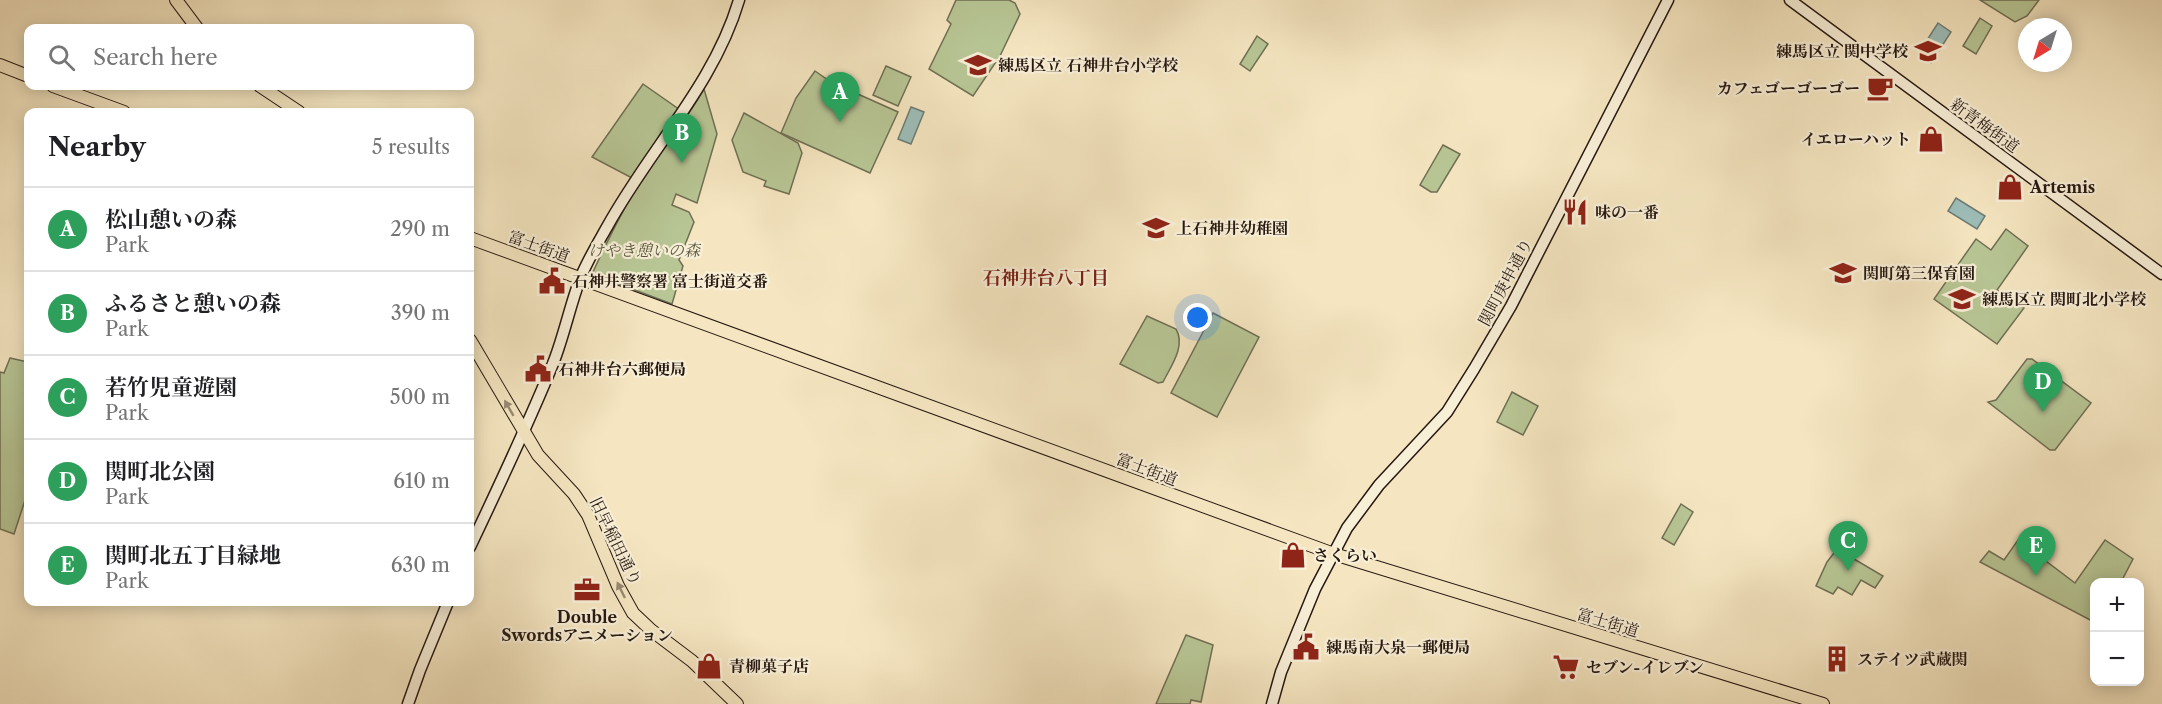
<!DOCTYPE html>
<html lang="en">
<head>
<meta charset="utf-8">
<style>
  body { margin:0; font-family:"Libre Caslon Text","Noto Serif JP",serif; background:#f2f2f2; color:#202124 }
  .controls { position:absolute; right:18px; bottom:18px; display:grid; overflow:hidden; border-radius:12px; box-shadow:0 3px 15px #0003 }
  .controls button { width:54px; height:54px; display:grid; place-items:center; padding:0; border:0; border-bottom:2px solid #e0e0e0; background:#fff; color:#202124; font:30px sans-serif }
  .compass { position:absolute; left:2018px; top:18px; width:54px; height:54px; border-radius:50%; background:#fff; box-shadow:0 3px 15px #0003; rotate:218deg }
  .you { position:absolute; left:1198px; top:318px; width:21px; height:21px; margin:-15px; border:4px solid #fff; border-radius:50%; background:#1a73e8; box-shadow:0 0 0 9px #1a73e833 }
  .badge { display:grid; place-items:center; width:39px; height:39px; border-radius:50%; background:#8f2418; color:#fff; font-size:20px; font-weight:700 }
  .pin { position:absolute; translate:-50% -50px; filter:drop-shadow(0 2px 3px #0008) }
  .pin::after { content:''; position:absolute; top:32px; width:21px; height:18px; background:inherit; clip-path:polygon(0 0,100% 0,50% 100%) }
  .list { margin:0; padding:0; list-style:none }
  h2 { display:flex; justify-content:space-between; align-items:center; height:78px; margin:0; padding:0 24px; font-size:26px }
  h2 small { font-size:20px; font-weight:400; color:#757577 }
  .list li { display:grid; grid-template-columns:39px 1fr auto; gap:18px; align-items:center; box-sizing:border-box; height:84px; padding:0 24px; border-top:2px solid #e0e0e0 }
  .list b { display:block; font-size:22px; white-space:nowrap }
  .list p { margin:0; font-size:20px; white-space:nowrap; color:#757577 }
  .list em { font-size:20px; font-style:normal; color:#757577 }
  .icon { flex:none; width:33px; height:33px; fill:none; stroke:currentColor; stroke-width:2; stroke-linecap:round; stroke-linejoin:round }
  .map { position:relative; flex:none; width:2162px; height:704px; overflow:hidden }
  .search { position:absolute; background:#fff; box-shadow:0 3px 15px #0003; left:24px; top:24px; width:450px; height:66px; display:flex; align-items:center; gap:15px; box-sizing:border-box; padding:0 21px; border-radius:12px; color:#757577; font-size:22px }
  .panel { position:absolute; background:#fff; box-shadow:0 3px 15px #0003; left:24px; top:108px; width:450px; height:498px; border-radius:12px }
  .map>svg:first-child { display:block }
  .green { fill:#b8c695; stroke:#6f6f53; stroke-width:1.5 }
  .water { fill:#9dbeb9; stroke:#6d7c76; stroke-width:1.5 }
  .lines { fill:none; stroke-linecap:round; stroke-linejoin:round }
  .secondary-casing { stroke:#261811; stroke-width:13 }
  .primary-casing { stroke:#261811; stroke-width:14 }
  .secondary { stroke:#f8efd7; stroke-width:10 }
  .primary { stroke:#f5e6c1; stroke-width:12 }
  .oneway { fill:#988972 }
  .labels { text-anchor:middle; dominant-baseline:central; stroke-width:4.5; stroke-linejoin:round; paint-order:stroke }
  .poi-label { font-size:16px; font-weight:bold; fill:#261811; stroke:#f8efd7; text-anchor:start }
  .street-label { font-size:16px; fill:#261811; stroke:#f8efd7 }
  .park-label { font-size:16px; font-style:italic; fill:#59553f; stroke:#f8efd7 }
  .neighbourhood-label { font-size:18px; font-weight:bold; fill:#7a1f14; stroke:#f8efd7 }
</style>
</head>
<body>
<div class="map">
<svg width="2162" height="704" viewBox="0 0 2162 704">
  <rect width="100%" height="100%" fill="#f5e6c1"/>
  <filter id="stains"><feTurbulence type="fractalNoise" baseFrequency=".00333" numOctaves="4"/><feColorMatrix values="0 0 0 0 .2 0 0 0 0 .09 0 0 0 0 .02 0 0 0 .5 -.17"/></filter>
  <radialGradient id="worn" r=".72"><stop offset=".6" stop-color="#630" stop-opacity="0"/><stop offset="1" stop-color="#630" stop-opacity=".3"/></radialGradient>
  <g class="green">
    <polygon points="956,0 1009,0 1015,3 1020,14 1000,56 973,96 929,69 951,24 947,20"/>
    <polygon points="1980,0 2039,0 2027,16 2015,22"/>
    <polygon points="1980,18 1992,26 1976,54 1963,46"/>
    <polygon points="1257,36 1268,44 1250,71 1240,64"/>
    <polygon points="886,66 911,77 898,106 873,95"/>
    <polygon points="815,71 831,82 898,112 870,173 781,133 796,98"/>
    <polygon points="643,84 680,110 632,178 592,157"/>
    <path d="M704 89 717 134 697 203 676 194 672 205 689 212 694 222 679 260 683 266 672 304 592 274C605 246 618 218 634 192 656 156 684 125 704 89Z"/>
    <polygon points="744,113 798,143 802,153 789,194 764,186 766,181 743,172 732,140"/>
    <polygon points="1443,145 1460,154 1437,192 1431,192 1420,185"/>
    <polygon points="2006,229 2028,246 1997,290 2024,308 1997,344 1934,299 1976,239 1991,250"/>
    <polygon points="1213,313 1259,337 1217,417 1171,393"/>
    <path d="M1147 316 1176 329C1186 346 1171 366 1163 382L1158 383 1120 364Z"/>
    <polygon points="10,358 28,362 28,491 14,534 0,529 0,372 4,373"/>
    <polygon points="2027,359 2032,359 2091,403 2055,450 2050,450 1988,402 1996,400"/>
    <polygon points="1512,392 1538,406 1523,435 1497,422"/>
    <polygon points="1681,504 1693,512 1674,545 1662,538"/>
    <polygon points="2018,540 2075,583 2105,540 2133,559 2121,582 2094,582 2094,622 1980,562 1989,551 2004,560"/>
    <polygon points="1837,549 1883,576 1875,588 1861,580 1852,595 1838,587 1833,594 1816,586 1827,562"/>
    <polygon points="1186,635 1213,645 1201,702 1191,700 1190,704 1156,704"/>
  </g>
  <g class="water">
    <polygon points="1938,23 1951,32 1931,63 1918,54"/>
    <polygon points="911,107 924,112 911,144 898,139"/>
    <polygon points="1956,198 1985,216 1977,229 1948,211"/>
  </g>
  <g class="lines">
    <g class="secondary-casing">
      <g id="secondary">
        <polyline points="1790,0 2162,274"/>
        <path d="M470 547C499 486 528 425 554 361 564 335 570 306 580 279 587 261 598 243 607 227 649 150 714 85 739 0"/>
        <polyline points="408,704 420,670 448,602"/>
        <polyline points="1272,704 1281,672 1315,589 1347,528 1379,485 1447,412 1474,369 1511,306 1668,0"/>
      </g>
    </g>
    <g class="primary-casing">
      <g id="primary">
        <polyline points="176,0 197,28"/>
        <polyline points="0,65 28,76"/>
        <polyline points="53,86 124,112"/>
        <polyline points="260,86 299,112"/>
        <polyline points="470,238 1334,554 1823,704"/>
        <polyline points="470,340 538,455 574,494 588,515 618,586 633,613 651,630 692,661 737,704"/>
      </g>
    </g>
    <use href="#secondary" class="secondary"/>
    <use href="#primary" class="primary"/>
  </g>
  <defs><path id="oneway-solid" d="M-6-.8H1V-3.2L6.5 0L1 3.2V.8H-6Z" transform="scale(1.5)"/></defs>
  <g class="oneway">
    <use href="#oneway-solid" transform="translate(509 408) rotate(-120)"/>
    <use href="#oneway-solid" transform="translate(621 590) rotate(-116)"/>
  </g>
  <defs>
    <g id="school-bare" transform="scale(2.07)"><path d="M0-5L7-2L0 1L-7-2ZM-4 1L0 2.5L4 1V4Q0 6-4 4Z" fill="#8f2418" stroke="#f8efd7" stroke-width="2.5" paint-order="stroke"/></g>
    <g id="cafe-bare" transform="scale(2.07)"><path d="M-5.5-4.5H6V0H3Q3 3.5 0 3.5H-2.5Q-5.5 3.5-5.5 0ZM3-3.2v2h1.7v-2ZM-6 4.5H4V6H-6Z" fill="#8f2418" stroke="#f8efd7" stroke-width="2.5" paint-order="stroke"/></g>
    <g id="shop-bare" transform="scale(2.07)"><path d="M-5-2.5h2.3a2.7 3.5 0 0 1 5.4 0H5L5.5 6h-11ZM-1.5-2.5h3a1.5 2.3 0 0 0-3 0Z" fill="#8f2418" stroke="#f8efd7" stroke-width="2.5" paint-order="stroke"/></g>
    <g id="restaurant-bare" transform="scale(2.07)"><path d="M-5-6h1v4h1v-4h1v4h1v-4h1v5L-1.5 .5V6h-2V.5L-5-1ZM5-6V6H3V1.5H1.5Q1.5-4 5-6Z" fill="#8f2418" stroke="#f8efd7" stroke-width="2.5" paint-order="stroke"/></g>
    <g id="civic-bare" transform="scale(2.07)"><path d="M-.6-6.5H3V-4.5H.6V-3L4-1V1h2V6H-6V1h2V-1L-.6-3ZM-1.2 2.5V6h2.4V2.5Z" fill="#8f2418" stroke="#f8efd7" stroke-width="2.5" paint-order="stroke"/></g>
    <g id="office-bare" transform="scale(2.07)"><path d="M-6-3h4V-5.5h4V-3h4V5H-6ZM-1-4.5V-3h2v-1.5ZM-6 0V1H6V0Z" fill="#8f2418" stroke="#f8efd7" stroke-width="2.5" paint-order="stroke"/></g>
    <g id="building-bare" transform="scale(2.07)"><path d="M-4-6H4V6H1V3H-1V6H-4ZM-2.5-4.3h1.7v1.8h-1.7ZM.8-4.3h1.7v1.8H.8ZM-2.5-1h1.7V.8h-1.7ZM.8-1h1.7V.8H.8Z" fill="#8f2418" stroke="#f8efd7" stroke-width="2.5" paint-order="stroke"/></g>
    <g id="supermarket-bare" transform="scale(2.07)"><path d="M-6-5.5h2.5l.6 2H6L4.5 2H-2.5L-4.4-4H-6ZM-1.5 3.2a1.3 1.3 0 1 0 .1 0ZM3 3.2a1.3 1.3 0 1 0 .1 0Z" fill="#8f2418" stroke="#f8efd7" stroke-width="2.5" paint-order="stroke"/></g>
  </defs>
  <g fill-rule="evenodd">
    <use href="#school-bare" x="1928" y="51"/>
    <use href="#school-bare" x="978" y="65"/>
    <use href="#cafe-bare" x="1880" y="88"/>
    <use href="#shop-bare" x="1931" y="139"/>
    <use href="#shop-bare" x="2010" y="187"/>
    <use href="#restaurant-bare" x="1575" y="212"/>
    <use href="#school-bare" x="1156" y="228"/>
    <use href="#school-bare" x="1843" y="273"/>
    <use href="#civic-bare" x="552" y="281"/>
    <use href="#school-bare" x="1962" y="299"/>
    <use href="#civic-bare" x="538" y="369"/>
    <use href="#shop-bare" x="1293" y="555"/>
    <use href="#office-bare" x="587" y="590"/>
    <use href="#civic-bare" x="1306" y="647"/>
    <use href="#building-bare" x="1837" y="659"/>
    <use href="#shop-bare" x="709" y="666"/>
    <use href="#supermarket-bare" x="1566" y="667"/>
  </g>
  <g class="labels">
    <g class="poi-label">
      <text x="1908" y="51" text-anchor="end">練馬区立 関中学校</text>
      <text x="998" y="65">練馬区立 石神井台小学校</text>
      <text x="1860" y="88" text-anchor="end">カフェゴーゴーゴー</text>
      <text x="1911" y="139" text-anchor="end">イエローハット</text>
      <text x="2030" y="187">Artemis</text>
      <text x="1595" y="212">味の一番</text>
      <text x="1176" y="228">上石神井幼稚園</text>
      <text x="1863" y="273">関町第三保育園</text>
      <text x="572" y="281">石神井警察署 富士街道交番</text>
      <text x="1982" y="299">練馬区立 関町北小学校</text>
      <text x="558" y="369">石神井台六郵便局</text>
      <text x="1313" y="555">さくらい</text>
      <text x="587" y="617" text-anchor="middle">Double<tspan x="587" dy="18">Swordsアニメーション</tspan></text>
      <text x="1326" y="647">練馬南大泉一郵便局</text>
      <text x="1857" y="659">ステイツ武蔵関</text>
      <text x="729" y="666">青柳菓子店</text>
      <text x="1586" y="667">セブン-イレブン</text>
    </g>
    <g class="street-label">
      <text transform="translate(1985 125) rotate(36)">新青梅街道</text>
      <text transform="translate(539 246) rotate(20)">富士街道</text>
      <text transform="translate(1505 282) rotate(-62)">関町庚申通り</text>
      <text transform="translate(1147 469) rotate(21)">富士街道</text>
      <text transform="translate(616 541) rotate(64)">旧早稲田通り</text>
      <text transform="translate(1608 622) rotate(17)">富士街道</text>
    </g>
    <g class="park-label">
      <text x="644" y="250">けやき憩いの森</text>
    </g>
    <g class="neighbourhood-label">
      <text x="1046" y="278">石神井台八丁目</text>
    </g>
  </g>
  <rect width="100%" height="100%" filter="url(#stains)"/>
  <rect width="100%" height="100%" fill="url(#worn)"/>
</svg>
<div class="controls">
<button>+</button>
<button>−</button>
</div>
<svg class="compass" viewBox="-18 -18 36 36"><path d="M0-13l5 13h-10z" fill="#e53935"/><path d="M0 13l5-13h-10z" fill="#757577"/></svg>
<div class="you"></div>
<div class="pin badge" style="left:840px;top:122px;background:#2e9e5b">A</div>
<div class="pin badge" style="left:682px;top:163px;background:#2e9e5b">B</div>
<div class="pin badge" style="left:1848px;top:571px;background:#2e9e5b">C</div>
<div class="pin badge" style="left:2043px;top:412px;background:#2e9e5b">D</div>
<div class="pin badge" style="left:2036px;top:576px;background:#2e9e5b">E</div>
<div class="search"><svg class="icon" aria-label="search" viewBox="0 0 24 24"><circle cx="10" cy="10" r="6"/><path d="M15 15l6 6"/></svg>Search here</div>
<section class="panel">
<h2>Nearby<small>5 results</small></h2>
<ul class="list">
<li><span class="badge" style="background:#2e9e5b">A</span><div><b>松山憩いの森</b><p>Park</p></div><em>290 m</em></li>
<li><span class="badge" style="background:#2e9e5b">B</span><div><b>ふるさと憩いの森</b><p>Park</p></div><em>390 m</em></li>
<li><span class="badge" style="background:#2e9e5b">C</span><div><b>若竹児童遊園</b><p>Park</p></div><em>500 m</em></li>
<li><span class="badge" style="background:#2e9e5b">D</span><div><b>関町北公園</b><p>Park</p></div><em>610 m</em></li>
<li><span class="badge" style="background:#2e9e5b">E</span><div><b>関町北五丁目緑地</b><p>Park</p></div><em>630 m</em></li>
</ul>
</section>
</div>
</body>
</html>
